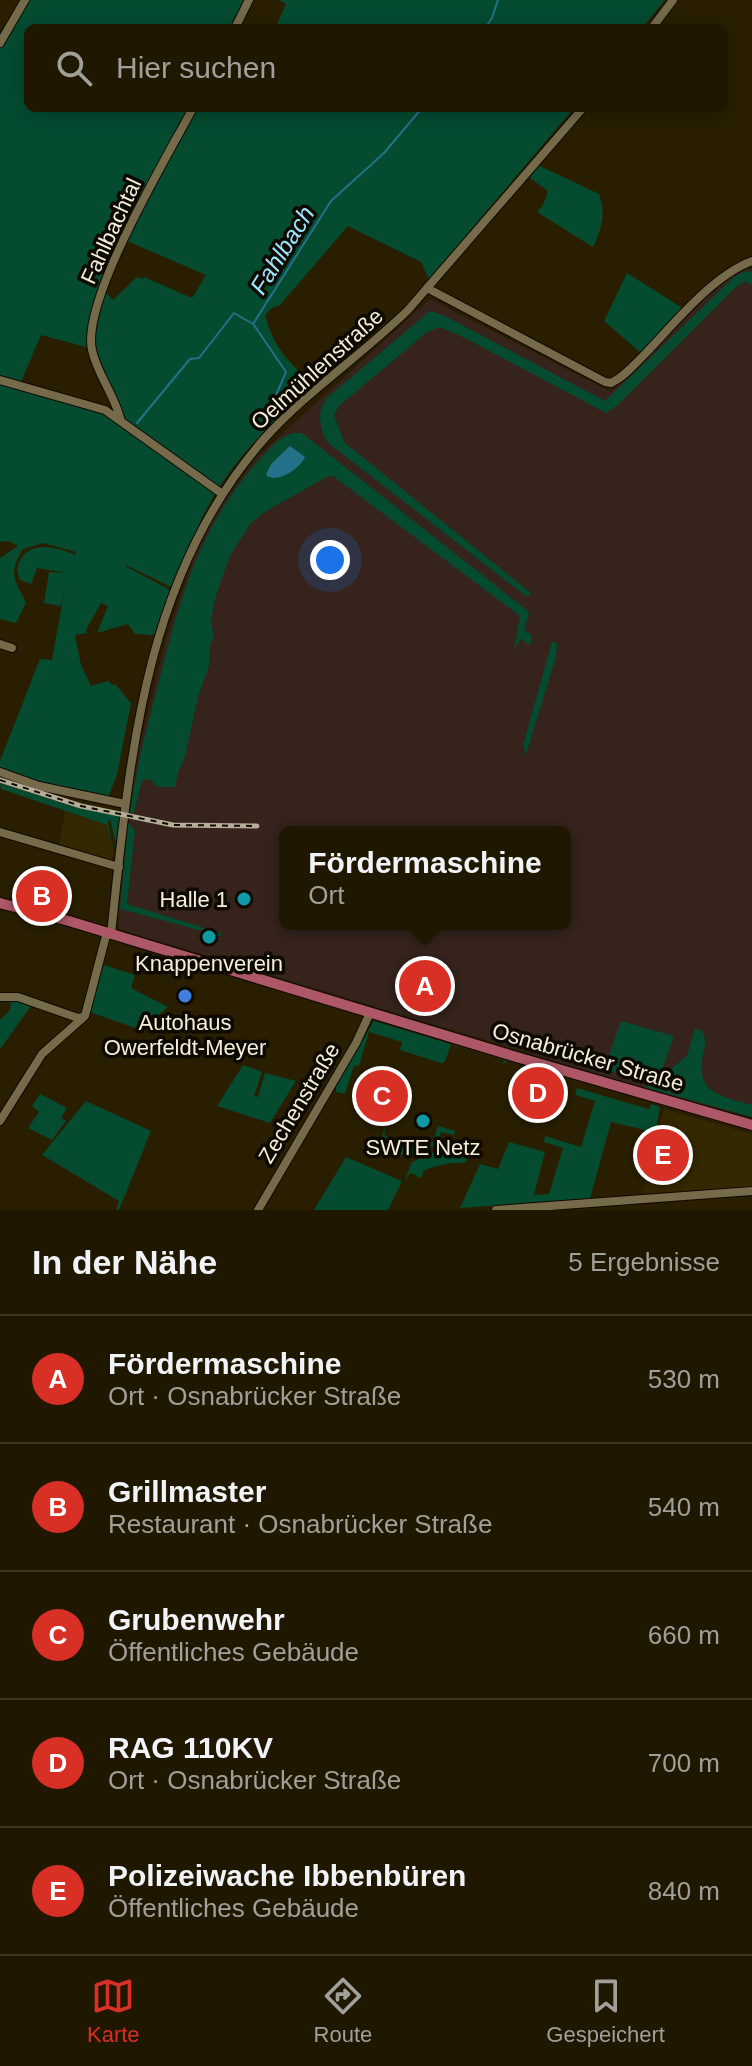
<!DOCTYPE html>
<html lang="de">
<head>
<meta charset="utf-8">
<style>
  body { margin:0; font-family:Helvetica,sans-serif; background:#27200a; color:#f1f3f6 }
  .you { position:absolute; left:330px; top:560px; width:28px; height:28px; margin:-20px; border:6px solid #fff; border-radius:50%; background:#1a73e8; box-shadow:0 0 0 12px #1a73e833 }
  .badge { display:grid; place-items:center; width:52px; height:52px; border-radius:50%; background:#d93025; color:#fff; font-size:26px; font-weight:700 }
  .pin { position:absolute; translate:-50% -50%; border:4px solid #fff; box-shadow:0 2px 8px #0006 }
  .popup { position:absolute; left:279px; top:826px; width:292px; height:104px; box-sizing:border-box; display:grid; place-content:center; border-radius:12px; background:#1f1700; filter:drop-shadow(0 2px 6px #0005); font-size:26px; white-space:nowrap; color:#a19f99 }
  .popup b { font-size:30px; color:#f1f3f6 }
  .popup::after { content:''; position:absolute; left:50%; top:100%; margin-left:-16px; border:16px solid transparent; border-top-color:#1f1700 }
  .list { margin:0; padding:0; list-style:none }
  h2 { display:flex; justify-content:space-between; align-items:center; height:104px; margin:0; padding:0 32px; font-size:34px }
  h2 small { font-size:26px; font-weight:400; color:#a19f99 }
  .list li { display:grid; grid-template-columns:52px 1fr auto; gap:24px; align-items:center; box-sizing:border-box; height:128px; padding:0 32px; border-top:2px solid #3c3622 }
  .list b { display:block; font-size:30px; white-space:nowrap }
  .list p { margin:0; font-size:26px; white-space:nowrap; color:#a19f99 }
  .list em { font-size:26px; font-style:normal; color:#a19f99 }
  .icon { flex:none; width:44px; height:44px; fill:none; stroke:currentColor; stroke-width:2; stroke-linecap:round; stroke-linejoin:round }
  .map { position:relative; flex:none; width:752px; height:1210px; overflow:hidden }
  .search { position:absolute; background:#1f1700; box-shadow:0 4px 20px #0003; left:24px; right:24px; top:24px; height:88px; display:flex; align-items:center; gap:20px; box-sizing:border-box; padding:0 28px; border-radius:12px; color:#a19f99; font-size:30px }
  .sheet { height:744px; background:#1f1700 }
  nav { display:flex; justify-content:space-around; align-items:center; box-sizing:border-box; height:112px; border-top:2px solid #3c3622; background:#1f1700; font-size:22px; color:#a19f99 }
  nav a { display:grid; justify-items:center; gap:4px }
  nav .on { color:#d93025 }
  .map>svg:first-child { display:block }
  .built { fill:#342800 }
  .industrial { fill:#35231c; fill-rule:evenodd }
  .green { fill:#044b30 }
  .water { fill:#24728a }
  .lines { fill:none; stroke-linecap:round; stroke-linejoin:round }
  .stream { stroke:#24728a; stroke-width:2 }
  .minor-casing { stroke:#100900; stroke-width:10 }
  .major-casing { stroke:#100900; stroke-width:12 }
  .minor { stroke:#756b4a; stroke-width:8 }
  .major { stroke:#ae5867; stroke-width:10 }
  .rail-casing { stroke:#b5ad97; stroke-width:5 }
  .rail { stroke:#0e0a01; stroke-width:2; stroke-dasharray:6; stroke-linecap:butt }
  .culture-dot { fill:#0f9aa8; stroke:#0e0a01; stroke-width:3 }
  .shop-dot { fill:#3f7fe0; stroke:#0e0a01; stroke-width:3 }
  .labels { text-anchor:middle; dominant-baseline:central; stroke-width:7; stroke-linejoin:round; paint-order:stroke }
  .street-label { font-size:22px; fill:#f4eedc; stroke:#0e0a01 }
  .poi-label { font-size:22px; fill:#f4eedc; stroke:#0e0a01 }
  .water-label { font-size:24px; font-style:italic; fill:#9ce4fe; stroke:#0e0a01 }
</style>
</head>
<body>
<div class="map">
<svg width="752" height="1210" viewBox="0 0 752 1210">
  <rect width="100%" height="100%" fill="#291f00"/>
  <g class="built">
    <polygon points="65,811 107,825 114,853 111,860 59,848"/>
    <polygon points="664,1109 752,1134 752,1187 642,1195"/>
  </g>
  <path class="industrial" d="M745 268 752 270V1117L678 1098 119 929V906L132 777 167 635 197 548 217 511 257 457 430 299 611 392 708 296 733 274ZM285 832H565V924H285Z"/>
  <g class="green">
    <polygon points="27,0 245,0 231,28 28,28 28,108 190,108 103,280 90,348 41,335 20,384 0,378 0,47"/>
    <polygon points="279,0 665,0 642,28 275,28 286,4"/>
    <path d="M195 108H574L429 279 421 262 348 226 280 305 272 308 265 315C274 349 289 362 314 385 278 417 242 450 217 491 198 521 186 556 171 587L126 565 125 566 170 590 154 635 135 634 128 624 97 633 108 606 101 603 86 630 87 633 75 635 81 665 91 686 108 681 112 685 115 684 131 703 117 775 108 797 46 784 0 769V761L40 659 52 660 66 581 61 606 44 603 49 572 67 573 37 568 31 584 20 580C17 572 16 569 20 561 30 540 57 547 75 555L76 552 43 543 23 549C8 574 14 578 26 603L16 623 0 619V558L18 546 9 541 0 542V383L122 418 93 351 92 328 103 290 113 300 137 277 142 279 144 277 192 298 206 275 127 241Z"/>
    <path d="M538 165 599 194C606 215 602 228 593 247L537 212 543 205 548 191 530 178Z"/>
    <path d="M746 271 752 272V286L746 281 736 287 619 404 606 413 467 339 440 327 427 332 339 406 334 415 344 442 531 593 527 597 327 442C319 426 316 410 329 396L430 311 445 316 605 401 734 277Z"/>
    <polygon points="627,273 684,309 641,353 604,321"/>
    <path d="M293 433H302L528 611 529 614 524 630 531 635V644H527L521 638 514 651 520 616 333 476 327 477 266 511 251 523 230 556 216 595 211 620 214 637 210 645 209 666 198 697 185 757 178 773 175 787H158L149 779 142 780 134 813H130C136 768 147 726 159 682 179 602 197 533 252 468 264 455 277 438 293 433Z"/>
    <polygon points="552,642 557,643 556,657 526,755 523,745"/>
    <polygon points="0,783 68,805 122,817 117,848 110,819 108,822 114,853 107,825 1,789"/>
    <polygon points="128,822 135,830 127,904 221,933 221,936 120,909"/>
    <polygon points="104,965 135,975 131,988 168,1007 141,1030 90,1012 90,1005"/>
    <polygon points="11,999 31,1006 0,1049 0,1020 10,1010"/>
    <polygon points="374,1021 377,1022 507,1061 503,1065 504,1060 451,1044 445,1062 441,1063 400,1050 402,1042 369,1032 359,1066 354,1065 345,1094 336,1092 336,1086"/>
    <polygon points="621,1021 674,1036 662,1071 653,1080 636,1080 604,1069"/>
    <path d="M695 1028 702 1031C707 1040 705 1045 703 1055 695 1094 722 1096 752 1105V1117L644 1087 665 1079 672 1068 687 1056Z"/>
    <polygon points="243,1065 262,1072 254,1096 258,1097 265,1073 296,1081 270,1123 217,1106"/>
    <polygon points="577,1088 649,1109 651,1104 660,1107 656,1129 650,1128 649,1131 611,1122 590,1199 460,1208 480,1164 498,1169 509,1142 545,1152 534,1195 549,1194 563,1148 544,1142 545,1136 581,1147 595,1101 575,1095"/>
    <polygon points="40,1094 67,1108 61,1118 66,1121 52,1140 28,1128 39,1112 32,1106"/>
    <polygon points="86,1101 151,1131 119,1210 116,1210 119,1201 42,1155"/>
    <polygon points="388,1118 384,1135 414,1147 417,1138 433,1142 438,1126 455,1131 454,1135 441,1132 437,1144 408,1157 379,1145"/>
    <path d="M447 1146V1151L467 1157 470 1153 465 1163C450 1162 437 1165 423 1171L422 1177 418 1178 416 1175 410 1173 404 1182 412 1162Z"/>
    <polygon points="346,1157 402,1181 388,1210 314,1210"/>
  </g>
  <path class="water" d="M290 446 305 457C299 469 281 481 268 477L266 474 272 463Z"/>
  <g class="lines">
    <g class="stream">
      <polyline points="485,28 492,18 498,0"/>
      <polyline points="254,325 286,372 273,402"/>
      <polyline points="137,423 190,359 199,358 234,313 253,324 331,201 384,153 422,108"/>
    </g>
    <g class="minor-casing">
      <g id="minor">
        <polyline points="235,28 249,0"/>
        <polyline points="652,28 673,0"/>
        <polyline points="0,43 25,0"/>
        <path d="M427 288 605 382 611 383C624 377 634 365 644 355 674 324 712 276 752 261"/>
        <polyline points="0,380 105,410 221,493"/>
        <path d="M120 418C114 394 97 374 92 350 81 300 167 157 193 108"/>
        <polyline points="0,644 12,648"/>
        <polyline points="0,772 39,786 125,804"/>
        <polyline points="0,832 119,867"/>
        <path d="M111 934C130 759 143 577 264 439 307 391 362 355 408 310L583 108"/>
        <polyline points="0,997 18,997 78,1018 83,1017"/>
        <polyline points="0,1121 42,1054 85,1016 107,932"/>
        <polyline points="258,1210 356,1043 370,1013"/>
        <polyline points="496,1210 752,1191"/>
      </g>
    </g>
    <g class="major-casing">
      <polyline id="major" points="0,903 69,921 513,1056 752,1125"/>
    </g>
    <use href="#minor" class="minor"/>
    <use href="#major" class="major"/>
    <g class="rail-casing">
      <polyline id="rail" points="0,780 81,806 173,825 257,826"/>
    </g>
    <use href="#rail" class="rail"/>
  </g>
  <g class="culture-dot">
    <circle cx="244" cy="899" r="8"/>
    <circle cx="209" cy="937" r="8"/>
    <circle cx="423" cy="1121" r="8"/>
  </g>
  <circle class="shop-dot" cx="185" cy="996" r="8"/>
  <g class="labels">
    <g class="street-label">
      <text transform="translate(111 231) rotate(-65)">Fahlbachtal</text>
      <text transform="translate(317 369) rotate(-42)">Oelmühlenstraße</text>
      <text transform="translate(588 1057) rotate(16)">Osnabrücker Straße</text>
      <text transform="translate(299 1103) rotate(-59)">Zechenstraße</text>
    </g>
    <g class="poi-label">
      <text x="228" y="899" text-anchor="end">Halle 1</text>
      <text x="209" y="963">Knappenverein</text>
      <text x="185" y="1022">Autohaus<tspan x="185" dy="25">Owerfeldt-Meyer</tspan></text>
      <text x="423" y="1147">SWTE Netz</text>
    </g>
    <g class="water-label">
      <text transform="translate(282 250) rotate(-58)">Fahlbach</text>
    </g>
  </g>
</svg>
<div class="you"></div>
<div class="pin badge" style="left:425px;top:986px">A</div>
<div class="popup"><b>Fördermaschine</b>Ort</div>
<div class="pin badge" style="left:42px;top:896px">B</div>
<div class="pin badge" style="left:382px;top:1096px">C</div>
<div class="pin badge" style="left:538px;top:1093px">D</div>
<div class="pin badge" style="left:663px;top:1155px">E</div>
<div class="search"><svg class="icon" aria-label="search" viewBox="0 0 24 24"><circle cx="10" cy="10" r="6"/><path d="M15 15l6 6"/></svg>Hier suchen</div>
</div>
<section class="sheet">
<h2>In der Nähe<small>5 Ergebnisse</small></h2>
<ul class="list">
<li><span class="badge">A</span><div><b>Fördermaschine</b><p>Ort · Osnabrücker Straße</p></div><em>530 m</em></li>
<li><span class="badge">B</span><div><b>Grillmaster</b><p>Restaurant · Osnabrücker Straße</p></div><em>540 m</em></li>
<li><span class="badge">C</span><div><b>Grubenwehr</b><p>Öffentliches Gebäude</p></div><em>660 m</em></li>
<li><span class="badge">D</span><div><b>RAG 110KV</b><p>Ort · Osnabrücker Straße</p></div><em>700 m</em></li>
<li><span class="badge">E</span><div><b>Polizeiwache Ibbenbüren</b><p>Öffentliches Gebäude</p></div><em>840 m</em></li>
</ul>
</section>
<nav>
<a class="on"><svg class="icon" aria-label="map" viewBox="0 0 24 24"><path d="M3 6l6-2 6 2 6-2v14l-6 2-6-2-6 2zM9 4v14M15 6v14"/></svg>Karte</a>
<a><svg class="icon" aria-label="directions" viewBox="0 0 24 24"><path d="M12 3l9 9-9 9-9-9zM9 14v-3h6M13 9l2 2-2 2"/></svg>Route</a>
<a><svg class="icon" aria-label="saved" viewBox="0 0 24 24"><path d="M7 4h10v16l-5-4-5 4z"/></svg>Gespeichert</a>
</nav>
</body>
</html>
